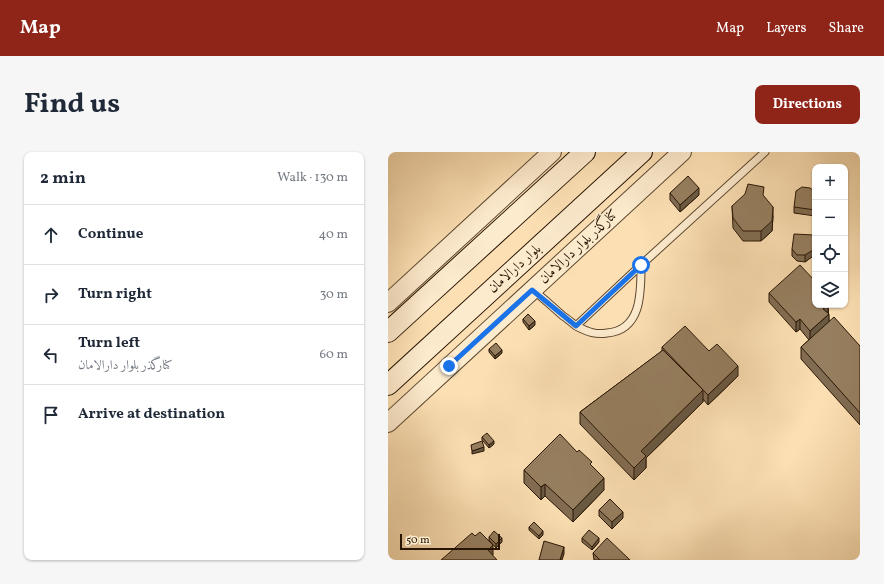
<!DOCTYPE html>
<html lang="en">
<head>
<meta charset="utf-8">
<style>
  body { margin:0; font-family:Vollkorn,Amiri,serif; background:#f6f6f7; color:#1f2937 }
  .controls { position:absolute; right:12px; top:12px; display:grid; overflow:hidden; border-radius:8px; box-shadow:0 1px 3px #0004 }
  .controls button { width:36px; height:36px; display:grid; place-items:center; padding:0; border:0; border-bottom:1px solid #e0e1e3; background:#fff; color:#1f2937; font:20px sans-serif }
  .scale { position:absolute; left:12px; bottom:10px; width:100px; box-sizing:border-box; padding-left:4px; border:2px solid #281504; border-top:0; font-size:11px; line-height:14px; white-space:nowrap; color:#281504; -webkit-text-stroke:3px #fdebce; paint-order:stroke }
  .stop { position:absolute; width:12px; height:12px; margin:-9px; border:3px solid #1a73e8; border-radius:50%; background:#fff }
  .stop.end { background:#1a73e8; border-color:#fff; box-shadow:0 1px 4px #0008 }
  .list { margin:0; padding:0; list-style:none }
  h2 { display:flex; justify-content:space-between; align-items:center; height:52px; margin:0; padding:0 16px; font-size:17px }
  h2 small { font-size:13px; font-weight:400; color:#747a83 }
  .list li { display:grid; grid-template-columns:26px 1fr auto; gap:12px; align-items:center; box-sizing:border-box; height:60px; padding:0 16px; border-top:1px solid #e0e1e3 }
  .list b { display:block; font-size:15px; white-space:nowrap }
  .list p { margin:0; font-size:13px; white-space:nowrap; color:#747a83 }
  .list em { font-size:13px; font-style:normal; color:#747a83 }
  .icon { flex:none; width:22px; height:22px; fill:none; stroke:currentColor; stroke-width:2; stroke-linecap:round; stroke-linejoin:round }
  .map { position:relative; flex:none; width:472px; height:408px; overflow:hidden; border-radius:8px }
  header { display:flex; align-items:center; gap:24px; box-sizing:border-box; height:56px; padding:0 20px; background:#8f2418; color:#fff }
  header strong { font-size:19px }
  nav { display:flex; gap:22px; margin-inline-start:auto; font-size:14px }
  .intro { display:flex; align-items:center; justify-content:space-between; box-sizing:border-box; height:96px; padding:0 24px }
  h1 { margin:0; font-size:28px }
  .button { padding:10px 18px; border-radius:8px; background:#8f2418; color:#fff; font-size:14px; font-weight:700 }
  main { display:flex; gap:24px; padding:0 24px }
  aside { flex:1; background:#fff; border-radius:8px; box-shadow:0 1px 3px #0004 }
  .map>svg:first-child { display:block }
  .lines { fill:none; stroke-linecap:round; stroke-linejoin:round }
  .service-casing { stroke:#5d4830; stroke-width:9 }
  .tertiary-casing { stroke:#5d4830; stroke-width:20 }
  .secondary-casing { stroke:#281504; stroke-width:22 }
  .service { stroke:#fdebce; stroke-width:7 }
  .tertiary { stroke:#fdebce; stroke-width:18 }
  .secondary { stroke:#fdebce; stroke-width:20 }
  .wall { fill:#816d53; stroke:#281504 }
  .shaded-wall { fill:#695943; stroke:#281504 }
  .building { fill:#967f60; stroke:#281504 }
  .route { stroke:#1a73e8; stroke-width:5 }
  .labels { text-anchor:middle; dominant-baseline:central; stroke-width:3; stroke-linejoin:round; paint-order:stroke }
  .street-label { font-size:14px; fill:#281504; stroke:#fdebce }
</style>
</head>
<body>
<header>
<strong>Map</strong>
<nav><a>Map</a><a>Layers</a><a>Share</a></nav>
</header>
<div class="intro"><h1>Find us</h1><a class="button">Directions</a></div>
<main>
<aside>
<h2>2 min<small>Walk · 130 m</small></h2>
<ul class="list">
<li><svg class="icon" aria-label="ahead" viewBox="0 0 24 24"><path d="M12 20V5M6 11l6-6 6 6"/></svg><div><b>Continue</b></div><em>40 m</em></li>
<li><svg class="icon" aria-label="right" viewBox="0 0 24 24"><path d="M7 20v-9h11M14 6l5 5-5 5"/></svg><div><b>Turn right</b></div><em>30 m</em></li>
<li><svg class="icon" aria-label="left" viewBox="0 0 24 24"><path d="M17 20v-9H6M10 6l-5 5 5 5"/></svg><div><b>Turn left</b><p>کنارگذر بلوار دارالامان</p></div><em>60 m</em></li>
<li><svg class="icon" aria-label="arrive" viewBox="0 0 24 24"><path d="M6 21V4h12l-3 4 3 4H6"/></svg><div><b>Arrive at destination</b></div></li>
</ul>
</aside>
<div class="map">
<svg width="472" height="408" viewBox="0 0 472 408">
  <rect width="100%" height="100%" fill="#fce0b4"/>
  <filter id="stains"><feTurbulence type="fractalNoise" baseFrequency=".005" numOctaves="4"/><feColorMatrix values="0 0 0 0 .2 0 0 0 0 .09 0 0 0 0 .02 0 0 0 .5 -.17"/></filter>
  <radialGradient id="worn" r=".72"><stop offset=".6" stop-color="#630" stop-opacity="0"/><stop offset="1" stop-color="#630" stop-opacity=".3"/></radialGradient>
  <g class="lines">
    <g class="service-casing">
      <g id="service">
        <path d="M145 138C155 146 165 155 175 164 180 167 185 172 190 175 200 180 208 183 219 181 254 178 253 140 253 113"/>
        <polyline points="188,174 253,113 377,0"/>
      </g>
    </g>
    <g class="tertiary-casing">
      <g id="tertiary">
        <polyline points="0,151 164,0"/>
        <polyline points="0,271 294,0"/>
      </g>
    </g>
    <g class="secondary-casing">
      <g id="secondary">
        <polyline points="0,180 197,0"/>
        <polyline points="0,233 254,0"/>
      </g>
    </g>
    <use href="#service" class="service"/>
    <use href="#tertiary" class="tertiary"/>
    <use href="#secondary" class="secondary"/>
  </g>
  <g class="wall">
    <polygon points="427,40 427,64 406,61 406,55"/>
    <polygon points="282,41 311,43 292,60 282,48"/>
    <polygon points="376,45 385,64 384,79 373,89 355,89 345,76 344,54"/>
    <polygon points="426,90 425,104 417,110 409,109 404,104 404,97"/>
    <polygon points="381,141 427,153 440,153 441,170 472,194 472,273 413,207 413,195 421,188 412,177 408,180 381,150"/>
    <polygon points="135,167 147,173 141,178 135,170"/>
    <polygon points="274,195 321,199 350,224 320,253 315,247 315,250 258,306 258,316 246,328 192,272 192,260 274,199"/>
    <polygon points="101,197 114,201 107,207 101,200"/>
    <polygon points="94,285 106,292 101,296 94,288"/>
    <polygon points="204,314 216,338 185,370 157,344 153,348 136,331 136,318"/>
    <polygon points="211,358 235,366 224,377 211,364"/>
    <polygon points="141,375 155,383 151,387 141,378"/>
    <polygon points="101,385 114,390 108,396 101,388"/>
    <polygon points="194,386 211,390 204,398 194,390"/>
    <polygon points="205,401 242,408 206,408"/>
  </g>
  <g class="shaded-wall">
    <polygon points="311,36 311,43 292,60 292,53"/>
    <polygon points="385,55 385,64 384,79 373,89 373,79"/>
    <polygon points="426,83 425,104 417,110 417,103"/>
    <polygon points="440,153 440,162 435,157"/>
    <polygon points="441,162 441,172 422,189 422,179"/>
    <polygon points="412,167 412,177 408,180 408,170"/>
    <polygon points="147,169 147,173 141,178 141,174"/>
    <polygon points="114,198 114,201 107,207 107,204"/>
    <polygon points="350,214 350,224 320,253 320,243"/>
    <polygon points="315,238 315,250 258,306 258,316 246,328 246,316 253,299"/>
    <polygon points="106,289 106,292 101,296 101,293"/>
    <polygon points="96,295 96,299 84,302 84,299"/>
    <polygon points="216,326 216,338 185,370 185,358"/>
    <polygon points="157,332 157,344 153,348 153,335"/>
    <polygon points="235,360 235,366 224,377 224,370"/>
    <polygon points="155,379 155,383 151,387 151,384"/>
    <polygon points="114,386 114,390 108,396 108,392"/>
    <polygon points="211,386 211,390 204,398 204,395"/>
    <polygon points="105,393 105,403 100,408 100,398"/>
    <polygon points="176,395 176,402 174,408 172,408"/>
  </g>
  <g class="building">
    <polygon points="300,24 311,36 292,53 282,41"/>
    <polygon points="360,32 376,35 375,43 385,55 384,69 373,79 355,79 345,66 344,54 357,42"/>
    <polygon points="414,35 422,36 427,40 427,58 406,55 408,39"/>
    <polygon points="406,82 426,83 425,98 417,103 409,103 404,97"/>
    <polygon points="412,113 427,129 427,153 440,153 435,157 441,162 422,179 412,167 408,170 381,141"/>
    <polygon points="140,162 147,169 141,174 135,167"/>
    <polygon points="446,165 472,194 472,261 413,195"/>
    <polygon points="297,174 321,199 329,192 350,214 320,243 274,195"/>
    <polygon points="108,191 114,198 107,204 101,197"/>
    <polygon points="275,198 315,238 253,299 258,304 246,316 192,260"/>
    <polygon points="99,281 106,289 101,293 94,285"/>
    <polygon points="172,282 189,300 191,298 204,310 202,312 216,326 185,358 157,332 153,335 136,318"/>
    <polygon points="94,289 96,295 84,299 83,293"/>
    <polygon points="222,347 235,360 224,370 211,358"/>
    <polygon points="146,370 155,379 151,384 141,375"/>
    <polygon points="201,378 211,386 204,395 194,386"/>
    <polygon points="106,379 114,386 108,392 101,385"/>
    <polygon points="92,380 105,393 100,398 109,408 53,408 84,381 87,384"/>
    <polygon points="219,386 242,408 212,408 205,401"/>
    <polygon points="156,389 176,395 172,408 151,408"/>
  </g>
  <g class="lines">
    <polyline class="route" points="61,214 144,138 188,174 253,113"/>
  </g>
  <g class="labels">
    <g class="street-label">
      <text transform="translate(191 95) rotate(-43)">کنارگذر بلوار دارالامان</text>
      <text transform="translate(127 117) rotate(-42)">بلوار دارالامان</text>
    </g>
  </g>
  <rect width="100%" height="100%" filter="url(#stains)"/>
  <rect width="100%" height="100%" fill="url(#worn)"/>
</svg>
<div class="controls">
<button>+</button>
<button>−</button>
<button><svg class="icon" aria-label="locate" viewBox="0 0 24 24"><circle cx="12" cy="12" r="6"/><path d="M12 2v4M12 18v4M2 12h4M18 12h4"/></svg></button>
<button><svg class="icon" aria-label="layers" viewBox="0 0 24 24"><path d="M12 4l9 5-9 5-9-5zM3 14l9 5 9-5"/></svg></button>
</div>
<div class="scale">50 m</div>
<div class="stop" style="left:253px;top:113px"></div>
<div class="stop end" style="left:61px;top:214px"></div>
</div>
</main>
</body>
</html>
